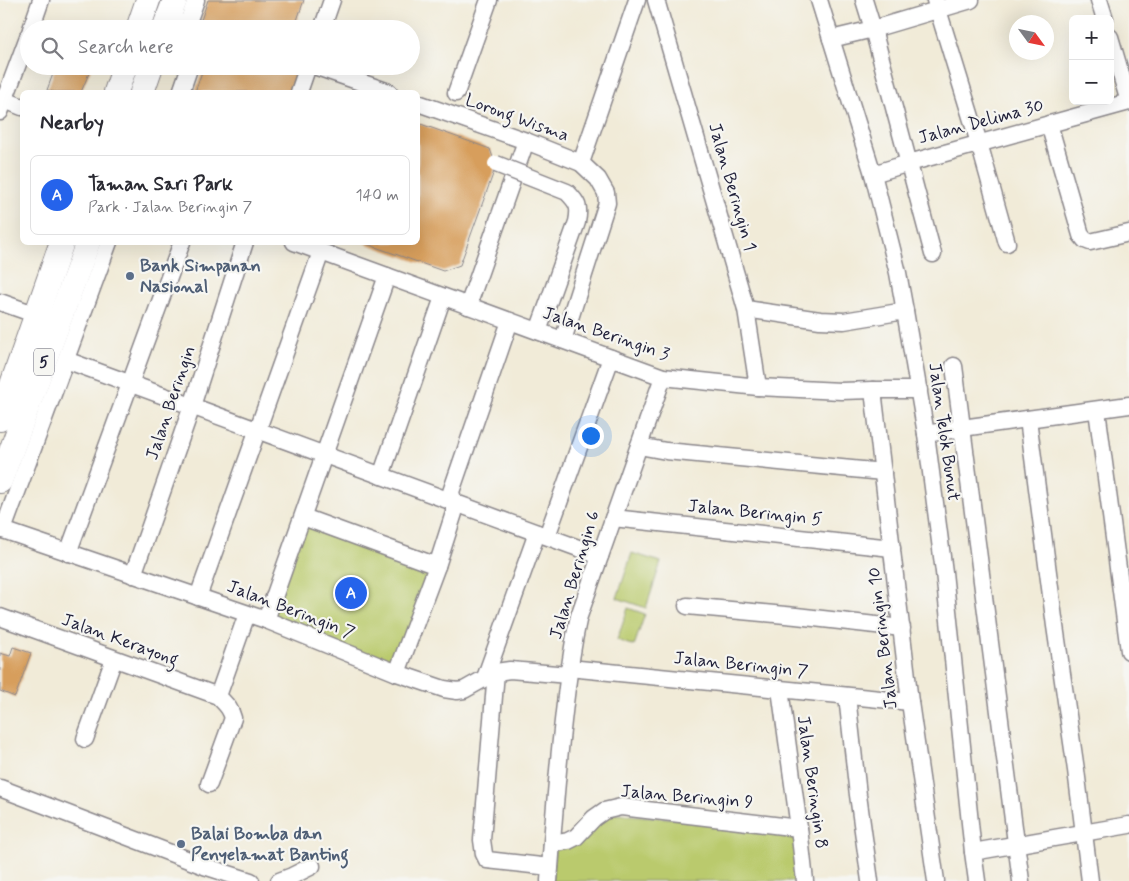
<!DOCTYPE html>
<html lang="en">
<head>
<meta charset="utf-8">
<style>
  body { margin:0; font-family:Mynerve,sans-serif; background:#f7f7f7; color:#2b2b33 }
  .controls { position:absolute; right:15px; top:15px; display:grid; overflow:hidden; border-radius:8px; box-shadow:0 5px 20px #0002 }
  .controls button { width:45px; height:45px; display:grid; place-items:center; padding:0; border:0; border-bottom:1px solid #e1e1e2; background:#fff; color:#2b2b33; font:25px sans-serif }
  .compass { position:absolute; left:1009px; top:15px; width:45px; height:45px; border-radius:50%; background:#fff; box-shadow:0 5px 20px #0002; rotate:123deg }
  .you { position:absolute; left:590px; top:435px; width:18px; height:18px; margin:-12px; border:4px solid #fff; border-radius:50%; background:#1a73e8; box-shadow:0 0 0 8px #1a73e833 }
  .badge { display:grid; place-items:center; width:32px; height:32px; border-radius:50%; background:#2563eb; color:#fff; font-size:16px; font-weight:700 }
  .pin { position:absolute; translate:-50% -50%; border:2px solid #fff; box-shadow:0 1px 5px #0006 }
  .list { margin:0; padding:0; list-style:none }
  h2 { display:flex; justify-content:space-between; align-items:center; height:65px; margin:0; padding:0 20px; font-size:21px }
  h2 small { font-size:16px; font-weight:400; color:#7c7c81 }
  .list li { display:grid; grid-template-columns:32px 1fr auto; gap:15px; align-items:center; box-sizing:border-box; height:80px; margin:0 10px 10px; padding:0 10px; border:1px solid #e1e1e2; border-radius:8px }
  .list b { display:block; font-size:19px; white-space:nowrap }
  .list p { margin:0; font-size:16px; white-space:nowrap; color:#7c7c81 }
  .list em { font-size:16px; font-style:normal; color:#7c7c81 }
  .icon { flex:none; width:28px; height:28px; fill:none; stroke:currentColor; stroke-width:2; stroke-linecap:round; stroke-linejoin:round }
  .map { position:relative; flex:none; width:1129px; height:881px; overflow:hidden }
  .search { position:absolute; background:#fff; box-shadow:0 5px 20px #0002; left:20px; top:20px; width:400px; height:55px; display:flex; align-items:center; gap:12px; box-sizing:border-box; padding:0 18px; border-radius:28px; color:#7c7c81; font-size:19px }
  .panel { position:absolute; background:#fff; box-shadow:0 5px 20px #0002; left:20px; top:90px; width:400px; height:155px; border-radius:8px }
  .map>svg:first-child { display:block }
  .green { fill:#baca6d; stroke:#6e7654 }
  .building { fill:#d79e5b }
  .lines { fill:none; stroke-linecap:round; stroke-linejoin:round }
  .minor-casing { stroke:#8a868a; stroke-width:19 }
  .highway-casing { stroke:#8a868a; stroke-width:26 }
  .minor { stroke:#fff; stroke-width:16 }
  .highway { stroke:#fff; stroke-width:24 }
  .minor-bridge-casing { stroke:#8a868a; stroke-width:19; stroke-linecap:butt }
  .minor-bridge { stroke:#fff; stroke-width:16 }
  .service-dot { fill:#5c6f8a; stroke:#f6f6f2; stroke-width:2 }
  .labels { text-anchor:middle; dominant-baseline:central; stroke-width:4.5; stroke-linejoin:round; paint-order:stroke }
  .shield { fill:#f6f6f2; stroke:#626272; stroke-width:1 }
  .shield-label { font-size:16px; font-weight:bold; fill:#22223b }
  .street-label { font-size:18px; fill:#22223b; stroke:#f6f6f2 }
  .service-label { font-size:18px; font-weight:bold; fill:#4e5e75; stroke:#f6f6f2; text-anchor:start }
</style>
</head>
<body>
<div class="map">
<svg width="1129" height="881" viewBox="0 0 1129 881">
  <rect width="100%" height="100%" fill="#f6f6f2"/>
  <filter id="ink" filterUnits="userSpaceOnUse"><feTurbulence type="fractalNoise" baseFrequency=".02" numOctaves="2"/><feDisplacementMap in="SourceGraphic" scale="10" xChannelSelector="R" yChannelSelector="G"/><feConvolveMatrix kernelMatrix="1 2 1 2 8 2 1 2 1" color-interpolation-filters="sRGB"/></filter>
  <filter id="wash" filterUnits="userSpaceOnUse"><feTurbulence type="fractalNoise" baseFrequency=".0096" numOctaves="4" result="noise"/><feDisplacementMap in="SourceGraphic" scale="20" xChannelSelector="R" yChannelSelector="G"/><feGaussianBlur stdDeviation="1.12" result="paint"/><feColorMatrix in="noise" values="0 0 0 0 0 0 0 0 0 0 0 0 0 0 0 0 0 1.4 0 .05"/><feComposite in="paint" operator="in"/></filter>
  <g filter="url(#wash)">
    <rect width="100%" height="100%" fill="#f1ebd8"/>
    <g class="green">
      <polygon points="303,517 437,566 397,673 266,620"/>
      <polygon points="632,553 661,562 646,608 617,598"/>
      <polygon points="628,608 645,614 634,646 617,640"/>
      <polygon points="604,813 796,828 803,881 552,881 555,844"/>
    </g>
    <g id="blocks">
      <g class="building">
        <polygon points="208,0 304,0 294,29 226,29 201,20"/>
        <polygon points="56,66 92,66 81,92 54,92 47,90"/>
        <polygon points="204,66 285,66 298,71 291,92 195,92"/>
        <polygon points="418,123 490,149 496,166 460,265 443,271 364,243 418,242"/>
        <polygon points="13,647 31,653 15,697 0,691 0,653 10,656"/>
      </g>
    </g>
  </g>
  <g filter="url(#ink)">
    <use href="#blocks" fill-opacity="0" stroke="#8a868a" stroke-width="1"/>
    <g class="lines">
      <g class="minor-casing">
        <g id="minor">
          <polyline points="656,0 746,309 758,387"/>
          <polyline points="819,0 873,174 898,273 905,311 926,434 944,572 973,852 977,881"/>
          <polyline points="864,0 873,29 933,254"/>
          <polyline points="935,0 979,143 1007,243"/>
          <polyline points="1099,0 1105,19"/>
          <polyline points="168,18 199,29"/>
          <polyline points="187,25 196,0"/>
          <polyline points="31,29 41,0"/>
          <polyline points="322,29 332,0"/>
          <polyline points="831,39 873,29 971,0"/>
          <polyline points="314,66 389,92"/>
          <polyline points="181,92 190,66"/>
          <polyline points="299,92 308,66"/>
          <polyline points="456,93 489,0"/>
          <polyline points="0,98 22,107"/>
          <polyline points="418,103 526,141 581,163 598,179 606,193 607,203 563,340"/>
          <polyline points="0,112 29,34"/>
          <polyline points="1049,124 1081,235 1085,240 1090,242 1129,233"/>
          <polyline points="581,163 637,0"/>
          <polyline points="873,174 909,163 1129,102 1110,37"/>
          <polyline points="294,242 663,377 758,387 841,391 873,390 919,390"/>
          <polyline points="0,302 37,315"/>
          <polyline points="468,306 526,141"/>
          <polyline points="746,309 820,320 844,321 905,311"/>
          <polyline points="538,331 550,298"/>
          <polyline points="66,360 600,556"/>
          <polyline points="954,366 1021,881"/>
          <polyline points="873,390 910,702 936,881"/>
          <polyline points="1097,410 1129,651"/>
          <polyline points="1028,419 1055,626 1076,770 1090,881"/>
          <polyline points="926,434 962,428 1129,405"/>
          <polyline points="639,446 666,451 883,472"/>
          <polyline points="381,476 443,297"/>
          <polyline points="303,517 437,566"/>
          <polyline points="613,518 892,548"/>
          <polyline points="0,529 266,620 397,673 444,689 457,691 464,690 496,672 510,670 568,675"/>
          <polyline points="3,530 109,242"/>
          <polyline points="547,536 611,358"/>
          <polyline points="68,553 182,242"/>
          <polyline points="133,575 192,406 245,242"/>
          <polyline points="198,597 321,252"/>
          <polyline points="687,606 796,616 902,628"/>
          <path d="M0 617 218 696C225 704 230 707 233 718L209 784"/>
          <polyline points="266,620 387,276"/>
          <polyline points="569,668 910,702"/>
          <polyline points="496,672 482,840 484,854 487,860 550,867"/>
          <polyline points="397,673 437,566 454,513 454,503 451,492 510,321"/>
          <polyline points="485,678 537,533"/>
          <polyline points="780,689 799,828 805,881"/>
          <polyline points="218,696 247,614"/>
          <polyline points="847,696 858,795 870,881"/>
          <polyline points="85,739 114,659"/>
          <polyline points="0,788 207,867 251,881"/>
          <polyline points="552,844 568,841 576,837 594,818 604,811 621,807 799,828"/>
          <polyline points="973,852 1129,825"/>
          <polyline points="279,881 292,876 312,866"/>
          <path d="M549 881C553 828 557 774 563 721 567 685 571 651 579 616L663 377"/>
        </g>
      </g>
      <g class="highway-casing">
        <g id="highway">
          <polyline points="138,29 148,0"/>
          <polyline points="164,29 175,0"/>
          <polyline points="116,92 125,66"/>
          <polyline points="142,92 151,66"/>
          <polyline points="0,419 62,242"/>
          <polyline points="0,481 88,242"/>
        </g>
      </g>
      <use href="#minor" class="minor"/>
      <use href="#highway" class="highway"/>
      <g class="minor-bridge-casing">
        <path id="minor-bridge" d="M496 164 567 192C578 203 580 207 577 222L550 298"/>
      </g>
      <use href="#minor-bridge" class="minor-bridge"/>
    </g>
  </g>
  <g class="service-dot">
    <circle cx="130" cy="276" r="5"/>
    <circle cx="181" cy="844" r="5"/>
  </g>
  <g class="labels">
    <rect class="shield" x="34" y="348.5" width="20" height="27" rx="4"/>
    <g class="shield-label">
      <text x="44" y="362">5</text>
    </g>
    <g class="street-label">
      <text transform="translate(517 118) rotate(20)">Lorong Wisma</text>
      <text transform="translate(981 122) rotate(-15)">Jalan Delima 30</text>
      <text transform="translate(732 187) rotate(74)">Jalan Beringin 1</text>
      <text transform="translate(606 334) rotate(19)">Jalan Beringin 3</text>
      <text transform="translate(171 403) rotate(-71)">Jalan Beringin</text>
      <text transform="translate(944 432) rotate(82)">Jalan Telok Bunut</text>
      <text transform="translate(755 513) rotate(6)">Jalan Beringin 5</text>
      <text transform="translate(575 575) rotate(-73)">Jalan Beringin 6</text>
      <text transform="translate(291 610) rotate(21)">Jalan Beringin 7</text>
      <text transform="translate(883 638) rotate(-97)">Jalan Beringin 10</text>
      <text transform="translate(120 640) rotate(20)">Jalan Kerayong</text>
      <text transform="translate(741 665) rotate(6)">Jalan Beringin 7</text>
      <text transform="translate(812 782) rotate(82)">Jalan Beringin 8</text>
      <text transform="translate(687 797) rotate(5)">Jalan Beringin 9</text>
    </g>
    <g class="service-label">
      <text x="140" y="266">Bank Simpanan<tspan x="140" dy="21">Nasional</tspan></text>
      <text x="191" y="834">Balai Bomba dan<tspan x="191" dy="21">Penyelamat Banting</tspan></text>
    </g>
  </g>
</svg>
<div class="controls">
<button>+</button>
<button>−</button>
</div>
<svg class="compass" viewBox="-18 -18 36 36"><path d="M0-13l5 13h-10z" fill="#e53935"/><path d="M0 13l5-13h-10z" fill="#7c7c81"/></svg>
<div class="you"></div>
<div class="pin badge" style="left:351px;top:593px">A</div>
<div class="search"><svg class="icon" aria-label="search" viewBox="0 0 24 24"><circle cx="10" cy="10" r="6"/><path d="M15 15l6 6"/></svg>Search here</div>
<section class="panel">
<h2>Nearby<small></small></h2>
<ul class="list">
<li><span class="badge">A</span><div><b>Taman Sari Park</b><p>Park · Jalan Beringin 7</p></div><em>140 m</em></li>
</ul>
</section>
</div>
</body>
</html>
